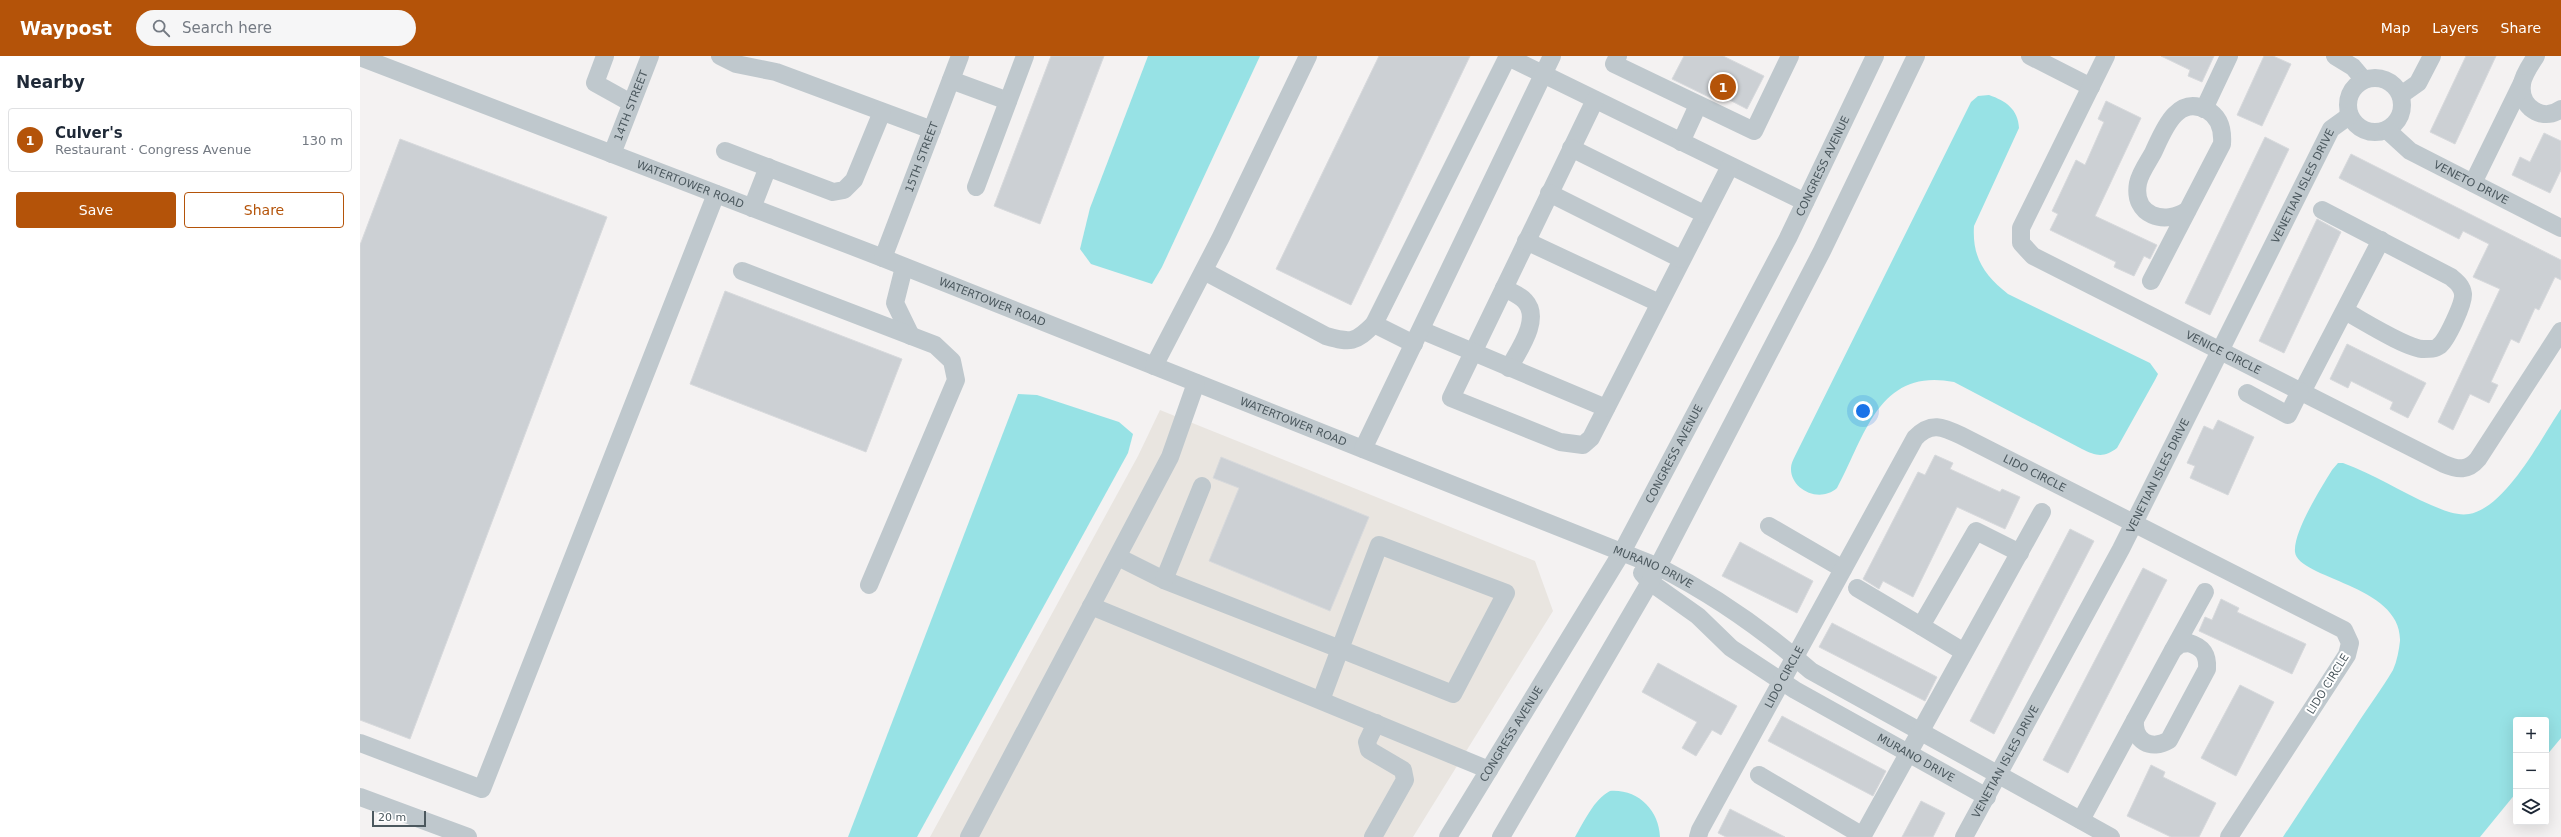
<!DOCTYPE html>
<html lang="en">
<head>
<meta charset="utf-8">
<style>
  body { margin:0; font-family:"DejaVu Sans",sans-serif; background:#f6f6f7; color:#1f2937 }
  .controls { position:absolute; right:12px; bottom:12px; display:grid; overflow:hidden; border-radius:4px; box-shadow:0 4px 16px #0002 }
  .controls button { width:36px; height:36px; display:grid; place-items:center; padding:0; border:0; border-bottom:1px solid #e0e1e3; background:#fff; color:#1f2937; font:20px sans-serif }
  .scale { position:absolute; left:12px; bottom:10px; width:54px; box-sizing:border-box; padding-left:4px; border:2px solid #4b585e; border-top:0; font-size:11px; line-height:14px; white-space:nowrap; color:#4b585e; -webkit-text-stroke:3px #fff; paint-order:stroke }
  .you { position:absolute; left:1503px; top:355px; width:14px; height:14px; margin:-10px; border:3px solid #fff; border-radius:50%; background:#1a73e8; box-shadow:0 0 0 6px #1a73e833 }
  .badge { display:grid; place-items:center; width:26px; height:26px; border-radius:50%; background:#b45309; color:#fff; font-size:13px; font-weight:700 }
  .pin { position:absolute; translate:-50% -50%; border:2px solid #fff; box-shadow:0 1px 4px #0006 }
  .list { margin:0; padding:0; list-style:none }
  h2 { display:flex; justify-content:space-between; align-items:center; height:52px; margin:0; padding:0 16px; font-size:17px }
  h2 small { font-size:13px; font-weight:400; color:#747a83 }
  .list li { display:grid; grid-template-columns:26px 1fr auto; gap:12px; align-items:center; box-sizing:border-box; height:64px; margin:0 8px 8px; padding:0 8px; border:1px solid #e0e1e3; border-radius:4px }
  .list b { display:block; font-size:15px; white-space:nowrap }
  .list p { margin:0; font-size:13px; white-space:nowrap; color:#747a83 }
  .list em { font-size:13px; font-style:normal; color:#747a83 }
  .actions { display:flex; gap:8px; padding:12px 16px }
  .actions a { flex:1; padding:9px 0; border:1px solid #b45309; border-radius:4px; text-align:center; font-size:14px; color:#b45309 }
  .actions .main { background:#b45309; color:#fff }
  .icon { flex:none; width:22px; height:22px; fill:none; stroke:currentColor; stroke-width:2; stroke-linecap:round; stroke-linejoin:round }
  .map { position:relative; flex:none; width:2201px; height:781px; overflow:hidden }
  header { display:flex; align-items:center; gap:24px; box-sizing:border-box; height:56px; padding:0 20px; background:#b45309; color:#fff }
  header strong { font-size:19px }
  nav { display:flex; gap:22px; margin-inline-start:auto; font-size:14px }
  .search { width:280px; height:36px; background:#f6f6f7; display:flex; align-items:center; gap:10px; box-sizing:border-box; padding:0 14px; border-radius:22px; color:#747a83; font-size:15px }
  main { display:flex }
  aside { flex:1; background:#fff }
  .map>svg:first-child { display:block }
  .commercial { fill:#e9e5e0 }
  .water { fill:#97e2e5 }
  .building { fill:#ccd0d4; stroke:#d7d9dc }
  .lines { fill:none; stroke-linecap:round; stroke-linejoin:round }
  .minor { stroke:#bfc8cd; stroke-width:18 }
  .labels { text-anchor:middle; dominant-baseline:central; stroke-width:4; stroke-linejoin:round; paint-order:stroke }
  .street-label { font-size:11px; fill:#4b585e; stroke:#fff }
</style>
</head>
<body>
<header>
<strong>Waypost</strong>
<div class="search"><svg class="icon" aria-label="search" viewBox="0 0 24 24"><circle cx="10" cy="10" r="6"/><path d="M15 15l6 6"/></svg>Search here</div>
<nav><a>Map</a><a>Layers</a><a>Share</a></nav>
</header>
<main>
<aside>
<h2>Nearby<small></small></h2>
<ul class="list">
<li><span class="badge">1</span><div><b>Culver's</b><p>Restaurant · Congress Avenue</p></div><em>130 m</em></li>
</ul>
<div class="actions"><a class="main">Save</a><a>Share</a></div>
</aside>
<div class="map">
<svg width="2201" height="781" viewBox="0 0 2201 781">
  <rect width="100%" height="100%" fill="#f4f2f2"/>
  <polygon class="commercial" points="800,354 1175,505 1193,555 1053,781 570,781 778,400"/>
  <g class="water">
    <polygon points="788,0 900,0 802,211 792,228 731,208 720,193 730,152"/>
    <path d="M1629 39C1646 45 1658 53 1659 72L1614 170C1612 201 1624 219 1648 238L1790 307 1798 318 1795 324 1757 392C1744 402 1736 400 1722 393L1594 326C1518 311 1505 381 1477 432 1459 448 1430 433 1431 412 1431 408 1433 404 1435 400L1611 46 1618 40Z"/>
    <polygon points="658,338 677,339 759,366 773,378 768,397 557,781 488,781"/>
    <path d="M2201 353V682L2186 700V664H2156V737L2120 781H1923C1947 744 1972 707 1996 670 2008 651 2022 633 2033 614 2037 605 2039 594 2040 585 2042 529 1938 523 1935 496 1933 476 1961 432 1972 414L1978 407H1983C2014 418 2041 436 2071 449 2083 454 2096 460 2109 458 2146 452 2181 382 2201 353Z"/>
    <path d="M1250 735C1278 733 1299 754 1300 781H1215C1224 766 1234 743 1250 735Z"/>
  </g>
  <g class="building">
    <polygon points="691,0 744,0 680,168 634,150"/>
    <polygon points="1019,0 1110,0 991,249 916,213"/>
    <polygon points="1324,0 1363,0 1404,20 1387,53 1358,38 1355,44 1312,23"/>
    <polygon points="1801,0 1854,0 1842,26 1828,20 1830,14"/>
    <polygon points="1904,0 1913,0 1931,8 1902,70 1877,59"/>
    <polygon points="2106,0 2136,0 2095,88 2070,76"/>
    <polygon points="1746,45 1781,62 1735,160 1797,189 1790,203 1784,200 1774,220 1754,211 1756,206 1690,174 1698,158 1692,155 1716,104 1725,109 1744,66 1738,63"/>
    <polygon points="2184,77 2201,85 2201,114 2190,137 2152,119 2160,101 2170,106"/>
    <polygon points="1905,81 1929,93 1850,259 1825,247"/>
    <polygon points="40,83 247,161 50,683 0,664 0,189"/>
    <polygon points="1991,98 2201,204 2201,224 2195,221 2179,254 2175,252 2159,287 2151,283 2131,326 2138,329 2129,347 2110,338 2093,374 2078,366 2140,233 2113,221 2129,188 2103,175 2099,183 1979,122"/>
    <polygon points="1957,163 1981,176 1924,297 1899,285"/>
    <polygon points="365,235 542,303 506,396 330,328"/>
    <polygon points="1987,288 2066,327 2048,362 2030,353 2033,346 1991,325 1988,332 1970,323"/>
    <polygon points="1858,364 1894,381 1868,439 1830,422 1835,410 1827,407 1844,370 1853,374"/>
    <polygon points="1575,399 1593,407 1590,413 1640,436 1642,433 1660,441 1645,473 1597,451 1553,541 1523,525 1519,533 1503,523 1558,416 1565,419"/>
    <polygon points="861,401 1009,461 970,555 849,505 879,432 853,422"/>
    <polygon points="1710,473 1734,485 1634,678 1610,665"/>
    <polygon points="1380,486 1453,525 1437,557 1362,520"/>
    <polygon points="1783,512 1807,524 1708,717 1683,704"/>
    <polygon points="1861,543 1879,552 1877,556 1946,588 1932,618 1839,575 1845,561 1852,564"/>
    <polygon points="1472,567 1577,621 1565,645 1459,591"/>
    <polygon points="1298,607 1377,650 1361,679 1352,674 1336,700 1322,692 1337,666 1282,636"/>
    <polygon points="1880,629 1914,646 1876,720 1841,702"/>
    <polygon points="1422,660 1526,715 1513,740 1408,685"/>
    <polygon points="1791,709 1805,716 1803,721 1856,747 1839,781 1811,781 1767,760"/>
    <polygon points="1561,745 1585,757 1573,781 1542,781"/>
    <polygon points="1370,753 1425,781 1366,781 1358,777"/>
  </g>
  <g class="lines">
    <g class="minor">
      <polyline points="245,0 235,27 271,47"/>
      <polyline points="360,0 376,8 416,16 572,74"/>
      <polyline points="1258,0 1254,8 1394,75 1430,0"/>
      <polyline points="1670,0 1731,31"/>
      <path id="s1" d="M1746 0 1661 172V187L1673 200 2084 408C2098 414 2108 415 2118 403L2201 275"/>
      <polyline points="1975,0 1993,11 2004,24"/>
      <path d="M2176 0C2171 8 2163 19 2162 28 2159 50 2182 67 2201 53"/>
      <path id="s2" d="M0 1 523 202 1299 511C1354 539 1404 574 1451 615L1751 781"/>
      <polyline points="1148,1 1445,146"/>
      <circle cx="2015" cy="49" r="27"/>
      <polyline points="591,24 648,45"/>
      <polyline points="2041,39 2058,27 2072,0"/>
      <polyline points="1235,44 1091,342 1200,386 1223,389 1231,382 1370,110"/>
      <polyline points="1844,53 1869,0"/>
      <path id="s3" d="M2027 74 2050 95 2201 172"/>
      <polyline points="1321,86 1338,49"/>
      <polyline points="1211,92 1344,158"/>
      <polyline points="365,95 473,136 484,134 494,124 522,56"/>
      <path id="s4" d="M252 98 290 0"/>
      <polyline points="2113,127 2162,27"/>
      <polyline points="616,131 665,0"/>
      <polyline points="1189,137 1321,203"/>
      <polyline points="392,152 408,111"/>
      <path d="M1962 154 2091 221C2097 226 2102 230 2103 238 2104 247 2087 284 2079 290 2076 293 2069 293 2064 293 2047 293 2002 264 1985 255"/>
      <polyline points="1166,185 1299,247"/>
      <path id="s5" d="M523 202 600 0"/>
      <polyline points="544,211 535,247 551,280"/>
      <polyline points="382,215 575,289 592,305 596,324 509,529"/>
      <path d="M844 215 966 280C991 287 995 287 1014 268"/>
      <path d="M1791 225 1862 88C1863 74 1860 61 1847 54 1816 38 1803 76 1793 97 1788 106 1780 117 1778 127 1772 160 1805 170 1828 154"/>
      <path d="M1144 232C1151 236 1160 239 1165 245 1182 263 1158 295 1149 312"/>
      <polyline points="1061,274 1246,352"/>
      <polyline points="1054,288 1014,268 1148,0"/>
      <polyline points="794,310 861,181 948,0"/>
      <polyline points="1942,336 2021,184"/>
      <polyline points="1887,337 1928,359 1940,335"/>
      <polyline points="1003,393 1192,0"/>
      <polyline points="1409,470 1483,513"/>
      <polyline points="758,501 804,524 980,593 1019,489 1146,537 1093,638 980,593 961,644"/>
      <path id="s6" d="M1282 517 1290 526 1338 560 1371 592 1435 634 1627 741"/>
      <polyline points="804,524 842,430"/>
      <polyline points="1497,532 1561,570"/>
      <polyline points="731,550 1129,714"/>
      <path d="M1829 587C1843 591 1848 599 1847 613L1809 684C1791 695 1773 685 1775 664L1813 594 1820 588Z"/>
      <polyline points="1813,594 1845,536"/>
      <polyline points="1604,596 1561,570 1616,475 1660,497"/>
      <polyline points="0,687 122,733 356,138"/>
      <polyline points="1399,719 1503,780"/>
      <polyline points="0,741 108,781"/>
      <polyline points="1721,764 1775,664"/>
      <polyline points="609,781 810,401 836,327"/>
      <polyline points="1013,781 1045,724 1043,714 1009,694 1007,686 1016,667"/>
      <path id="s7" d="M1088 781 1262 496 1428 182 1515 0"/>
      <polyline points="1141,781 1290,526 1462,195 1556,0"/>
      <path id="s8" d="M1338 781 1340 774 1555 382C1571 365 1583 371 1602 380L1984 574 1990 587 1987 599 1869 781"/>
      <polyline points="1502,781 1682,456"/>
      <path id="s9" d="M1604 781 1761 493 1971 73 1989 60"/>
    </g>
  </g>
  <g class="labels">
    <g class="street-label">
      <text stroke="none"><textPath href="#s4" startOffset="52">14TH STREET</textPath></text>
      <text stroke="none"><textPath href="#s5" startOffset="108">15TH STREET</textPath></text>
      <text stroke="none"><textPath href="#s7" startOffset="769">CONGRESS AVENUE</textPath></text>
      <text stroke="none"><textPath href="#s3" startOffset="100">VENETO DRIVE</textPath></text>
      <text stroke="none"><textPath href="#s2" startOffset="354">WATERTOWER ROAD</textPath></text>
      <text stroke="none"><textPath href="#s9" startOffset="734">VENETIAN ISLES DRIVE</textPath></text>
      <text stroke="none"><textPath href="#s2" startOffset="678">WATERTOWER ROAD</textPath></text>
      <text stroke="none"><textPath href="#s1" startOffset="438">VENICE CIRCLE</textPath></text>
      <text stroke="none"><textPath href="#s2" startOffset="1002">WATERTOWER ROAD</textPath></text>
      <text stroke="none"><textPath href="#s7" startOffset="445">CONGRESS AVENUE</textPath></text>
      <text stroke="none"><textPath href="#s8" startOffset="588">LIDO CIRCLE</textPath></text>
      <text stroke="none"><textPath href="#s9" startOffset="410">VENETIAN ISLES DRIVE</textPath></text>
      <text stroke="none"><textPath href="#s2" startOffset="1390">MURANO DRIVE</textPath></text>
      <text stroke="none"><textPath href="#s8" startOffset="182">LIDO CIRCLE</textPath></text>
      <text transform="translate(1968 628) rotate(-58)">LIDO CIRCLE</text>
      <text stroke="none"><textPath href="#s7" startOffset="121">CONGRESS AVENUE</textPath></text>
      <text stroke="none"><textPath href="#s6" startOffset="332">MURANO DRIVE</textPath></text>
      <text stroke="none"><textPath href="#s9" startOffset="86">VENETIAN ISLES DRIVE</textPath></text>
    </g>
  </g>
</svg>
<div class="controls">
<button>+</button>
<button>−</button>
<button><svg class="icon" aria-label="layers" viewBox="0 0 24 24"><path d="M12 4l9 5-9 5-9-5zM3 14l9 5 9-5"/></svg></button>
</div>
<div class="scale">20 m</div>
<div class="you"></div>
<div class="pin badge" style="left:1363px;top:31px">1</div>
</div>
</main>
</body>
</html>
